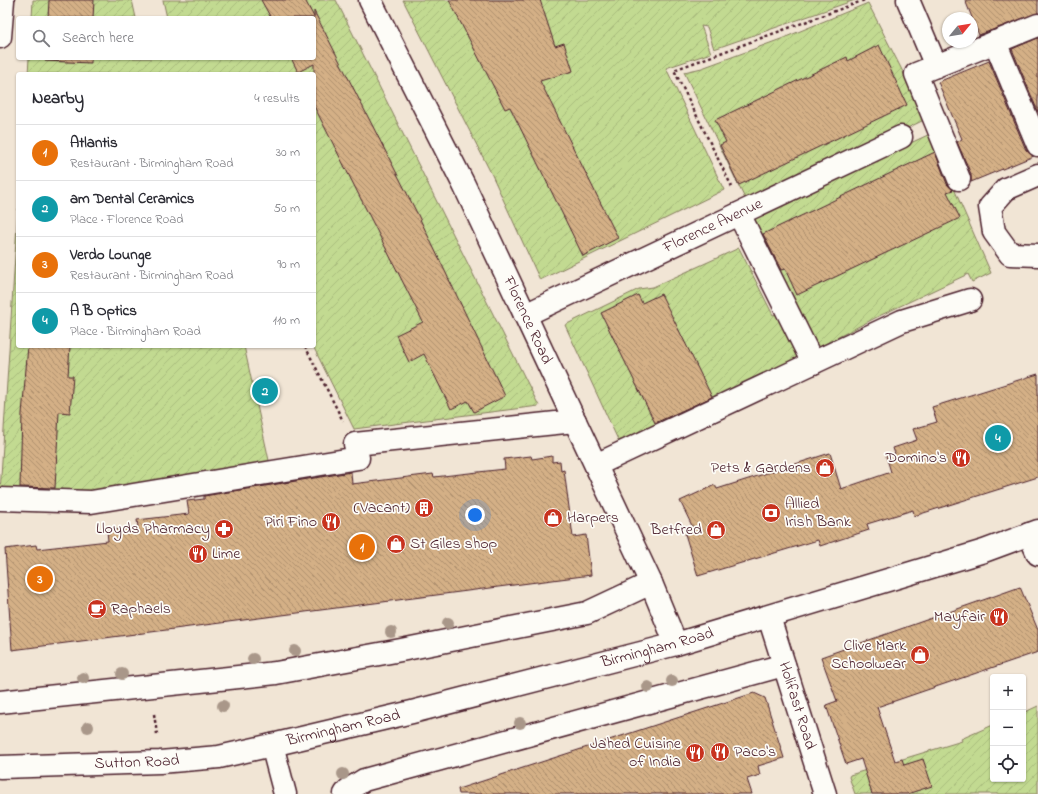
<!DOCTYPE html>
<html lang="en">
<head>
<meta charset="utf-8">
<style>
  body { margin:0; font-family:"Indie Flower",sans-serif; background:#f7f7f7; color:#2b2b33 }
  .controls { position:absolute; right:12px; bottom:12px; display:grid; overflow:hidden; border-radius:4px; box-shadow:0 1px 3px #0004 }
  .controls button { width:36px; height:36px; display:grid; place-items:center; padding:0; border:0; border-bottom:1px solid #e1e1e2; background:#fff; color:#2b2b33; font:20px sans-serif }
  .compass { position:absolute; left:942px; top:12px; width:36px; height:36px; border-radius:50%; background:#fff; box-shadow:0 1px 3px #0004; rotate:60deg }
  .you { position:absolute; left:475px; top:515px; width:14px; height:14px; margin:-10px; border:3px solid #fff; border-radius:50%; background:#1a73e8; box-shadow:0 0 0 6px #1a73e833 }
  .badge { display:grid; place-items:center; width:26px; height:26px; border-radius:50%; background:#d93025; color:#fff; font-size:13px; font-weight:700 }
  .pin { position:absolute; translate:-50% -50%; border:2px solid #fff; box-shadow:0 1px 4px #0006 }
  .list { margin:0; padding:0; list-style:none }
  h2 { display:flex; justify-content:space-between; align-items:center; height:52px; margin:0; padding:0 16px; font-size:17px }
  h2 small { font-size:13px; font-weight:400; color:#7c7c81 }
  .list li { display:grid; grid-template-columns:26px 1fr auto; gap:12px; align-items:center; box-sizing:border-box; height:56px; padding:0 16px; border-top:1px solid #e1e1e2 }
  .list b { display:block; font-size:15px; white-space:nowrap }
  .list p { margin:0; font-size:13px; white-space:nowrap; color:#7c7c81 }
  .list em { font-size:13px; font-style:normal; color:#7c7c81 }
  .icon { flex:none; width:22px; height:22px; fill:none; stroke:currentColor; stroke-width:2; stroke-linecap:round; stroke-linejoin:round }
  .map { position:relative; flex:none; width:1038px; height:794px; overflow:hidden }
  .search { position:absolute; background:#fff; box-shadow:0 1px 3px #0004; left:16px; top:16px; width:300px; height:44px; display:flex; align-items:center; gap:10px; box-sizing:border-box; padding:0 14px; border-radius:4px; color:#7c7c81; font-size:15px }
  .panel { position:absolute; background:#fff; box-shadow:0 1px 3px #0004; left:16px; top:72px; width:300px; height:276px; border-radius:4px }
  .map>svg:first-child { display:block }
  .garden { fill:url(#garden-furrows); stroke:#867c5e }
  .building { fill:url(#building-back-hatch); stroke:#4a1f2b }
  .lines { fill:none; stroke-linecap:round; stroke-linejoin:round }
  .minor-casing { stroke:#4a1f2b; stroke-width:25 }
  .major-casing { stroke:#4a1f2b; stroke-width:25 }
  .path { stroke:#4a1f2b; stroke-width:2.5; stroke-dasharray:3 3; stroke-linecap:butt }
  .minor { stroke:#fdfcf7; stroke-width:22 }
  .major { stroke:#fdfcf7; stroke-width:22 }
  .tree { fill:#a99789 }
  .labels { text-anchor:middle; dominant-baseline:central; stroke-width:3.5; stroke-linejoin:round; paint-order:stroke }
  .street-label { font-size:16px; fill:#4a1f2b; stroke:#fdfcf7 }
  .poi-label { font-size:16px; fill:#4a1f2b; stroke:#fdfcf7; text-anchor:end }
</style>
</head>
<body>
<div class="map">
<svg width="1038" height="794" viewBox="0 0 1038 794">
  <defs>
    <pattern id="garden-furrows" width="10" height="10" patternUnits="userSpaceOnUse"><rect width="10" height="10" fill="#c2da91"/><path d="M-1 1l2-2M0 10L10 0M9 11l2-2" fill="none" stroke="#a8bb7d"/></pattern>
    <pattern id="building-back-hatch" width="6" height="6" patternUnits="userSpaceOnUse"><rect width="6" height="6" fill="#d4b086"/><path d="M-1 5l2 2M0 0l6 6M5-1l2 2" fill="none" stroke="#ae8f6e"/></pattern>
  </defs>
  <rect width="100%" height="100%" fill="#f1e5d5"/>
  <filter id="ink" filterUnits="userSpaceOnUse"><feTurbulence type="fractalNoise" baseFrequency=".025" numOctaves="2"/><feDisplacementMap in="SourceGraphic" scale="8" xChannelSelector="R" yChannelSelector="G"/><feConvolveMatrix kernelMatrix="1 2 1 2 8 2 1 2 1" color-interpolation-filters="sRGB"/></filter>
  <g filter="url(#ink)">
    <g class="garden">
      <polygon points="33,0 132,0 136,18 32,18"/>
      <polygon points="163,0 336,0 539,406 354,429 313,346 314,74 28,74 29,58 314,58 314,18 167,18"/>
      <polygon points="403,0 855,0 714,49 707,27 701,26 711,53 666,68 724,190 540,280 492,175"/>
      <polygon points="868,3 903,72 924,120 748,205 684,72 702,68 781,39"/>
      <polygon points="930,134 991,273 972,282 968,274 877,317 817,348 753,216"/>
      <polygon points="18,209 18,346 244,346 270,465 93,492 0,492"/>
      <polygon points="739,248 773,315 776,314 798,358 619,442 565,325 639,289 653,287"/>
      <polygon points="1038,706 1038,794 855,794 849,777 850,775 962,741 961,739 993,725 993,779 1023,779 1023,713"/>
    </g>
    <g class="building">
      <polygon points="49,0 94,0 93,18 48,18"/>
      <polygon points="261,0 305,0 314,17 314,11 418,215 505,396 474,412 468,401 451,409 424,354 409,362 396,335 423,322 314,106 314,64 298,72 291,58 314,58 314,18 271,18"/>
      <polygon points="449,0 540,0 555,46 564,43 573,71 540,81 618,238 583,256 510,107 505,109"/>
      <polygon points="965,0 1038,0 1038,13 979,35"/>
      <polygon points="1038,38 1038,112 1012,49"/>
      <polygon points="879,45 907,105 739,185 720,145 726,142 715,120 847,57 848,61"/>
      <polygon points="46,58 91,58 91,63 45,61"/>
      <polygon points="989,61 1026,150 1034,156 971,182 971,174 957,142 962,139 938,82"/>
      <polygon points="935,152 947,184 953,190 947,192 960,218 797,295 785,269 781,270 763,234"/>
      <polygon points="661,294 712,397 655,423 601,313 638,295 642,303"/>
      <polygon points="28,346 70,346 68,376 73,376 70,413 59,412 55,488 20,487 22,414"/>
      <polygon points="1038,374 1038,477 914,516 913,510 867,524 869,530 820,546 818,540 698,576 685,534 695,532 680,501 715,485 717,489 830,453 841,489 891,472 886,456 895,454 893,448 917,440 913,429 937,422 932,407"/>
      <polygon points="531,456 532,459 552,456 552,462 560,461 561,471 564,470 573,537 586,535 591,575 12,650 5,549 36,545 37,549 108,541 107,531 138,527 137,520 189,514 187,501 204,499 204,496 351,472 352,484 433,474 434,477 505,469 504,459"/>
      <polygon points="1020,587 1038,630 1038,652 877,707 895,761 902,759 904,765 923,759 932,786 907,794 872,794 861,759 846,764 826,705 837,701 821,657"/>
      <polygon points="754,693 765,698 784,758 758,766 760,775 747,779 752,794 459,794 458,789"/>
    </g>
    <g class="lines">
      <g class="minor-casing">
        <g id="minor">
          <path id="s1" d="M370 0 464 185 651 583 676 644"/>
          <polyline points="908,0 936,66"/>
          <polyline points="0,37 3,0"/>
          <polyline points="995,42 1038,145"/>
          <polyline points="1038,175 1006,189 990,207 994,232 1010,254 1038,255"/>
          <polyline points="959,179 916,74 1038,25"/>
          <polyline points="739,214 813,363"/>
          <path id="s2" d="M525 315 901 137"/>
          <polyline points="596,465 902,321 970,300"/>
          <polyline points="0,499 91,502 358,458 355,444 575,421"/>
          <path id="s3" d="M769 617 825 794"/>
          <polyline points="0,702 276,673 401,650 587,613 651,583"/>
          <polyline points="272,745 285,794"/>
          <polyline points="345,794 348,790 364,780 784,665"/>
        </g>
      </g>
      <g class="major-casing">
        <g id="major">
          <polyline points="1029,534 1038,554"/>
          <path id="s4" d="M0 767 160 762 219 757 272 745 412 712 676 644 984 551 1038 531"/>
        </g>
      </g>
      <g class="path">
        <polyline points="732,187 674,70 865,0"/>
        <polyline points="305,346 343,421"/>
        <polyline points="154,714 157,734"/>
      </g>
      <use href="#minor" class="minor"/>
      <use href="#major" class="major"/>
    </g>
    <g class="tree">
      <circle cx="448" cy="623" r="6"/>
      <circle cx="391" cy="632" r="6"/>
      <circle cx="295" cy="651" r="6"/>
      <circle cx="253" cy="659" r="6"/>
      <circle cx="122" cy="674" r="6"/>
      <circle cx="83" cy="678" r="6"/>
      <circle cx="672" cy="681" r="6"/>
      <circle cx="648" cy="687" r="6"/>
      <circle cx="223" cy="706" r="6"/>
      <circle cx="520" cy="723" r="6"/>
      <circle cx="88" cy="727" r="6"/>
      <circle cx="343" cy="774" r="6"/>
    </g>
  </g>
  <defs>
    <g id="restaurant-disc" transform="scale(1)"><circle r="9.5" fill="#c8321e" stroke="#fdfcf7"/><path d="M-5-6h1v4h1v-4h1v4h1v-4h1v5L-1.5 .5V6h-2V.5L-5-1ZM5-6V6H3V1.5H1.5Q1.5-4 5-6Z" fill="#fff"/></g>
    <g id="shop-disc" transform="scale(1)"><circle r="9.5" fill="#c8321e" stroke="#fdfcf7"/><path d="M-5-2.5h2.3a2.7 3.5 0 0 1 5.4 0H5L5.5 6h-11ZM-1.5-2.5h3a1.5 2.3 0 0 0-3 0Z" fill="#fff"/></g>
    <g id="building-disc" transform="scale(1)"><circle r="9.5" fill="#c8321e" stroke="#fdfcf7"/><path d="M-4-6H4V6H1V3H-1V6H-4ZM-2.5-4.3h1.7v1.8h-1.7ZM.8-4.3h1.7v1.8H.8ZM-2.5-1h1.7V.8h-1.7ZM.8-1h1.7V.8H.8Z" fill="#fff"/></g>
    <g id="bank-disc" transform="scale(1)"><circle r="9.5" fill="#c8321e" stroke="#fdfcf7"/><path d="M-6-4H6V4H-6ZM0-2.3a2.3 2.3 0 1 0 0 4.6a2.3 2.3 0 1 0 0-4.6Z" fill="#fff"/></g>
    <g id="pharmacy-disc" transform="scale(1)"><circle r="9.5" fill="#c8321e" stroke="#fdfcf7"/><path d="M-2-6h4v4h4v4h-4v4h-4v-4h-4v-4h4Z" fill="#fff"/></g>
    <g id="cafe-disc" transform="scale(1)"><circle r="9.5" fill="#c8321e" stroke="#fdfcf7"/><path d="M-5.5-4.5H6V0H3Q3 3.5 0 3.5H-2.5Q-5.5 3.5-5.5 0ZM3-3.2v2h1.7v-2ZM-6 4.5H4V6H-6Z" fill="#fff"/></g>
  </defs>
  <g fill-rule="evenodd">
    <use href="#restaurant-disc" x="961" y="458"/>
    <use href="#shop-disc" x="825" y="468"/>
    <use href="#building-disc" x="424" y="508"/>
    <use href="#bank-disc" x="771" y="513"/>
    <use href="#shop-disc" x="553" y="518"/>
    <use href="#restaurant-disc" x="331" y="522"/>
    <use href="#pharmacy-disc" x="224" y="529"/>
    <use href="#shop-disc" x="716" y="530"/>
    <use href="#shop-disc" x="396" y="544"/>
    <use href="#restaurant-disc" x="198" y="554"/>
    <use href="#cafe-disc" x="97" y="609"/>
    <use href="#restaurant-disc" x="999" y="617"/>
    <use href="#shop-disc" x="920" y="655"/>
    <use href="#restaurant-disc" x="720" y="752"/>
    <use href="#restaurant-disc" x="695" y="753"/>
  </g>
  <g class="labels">
    <g class="street-label">
      <text stroke="none"><textPath href="#s2" startOffset="208">Florence Avenue</textPath></text>
      <text stroke="none"><textPath href="#s1" startOffset="357">Florence Road</textPath></text>
      <text stroke="none"><textPath href="#s4" startOffset="671">Birmingham Road</textPath></text>
      <text stroke="none"><textPath href="#s3" startOffset="93">Holifast Road</textPath></text>
      <text stroke="none"><textPath href="#s4" startOffset="347">Birmingham Road</textPath></text>
      <text stroke="none"><textPath href="#s4" startOffset="137">Sutton Road</textPath></text>
    </g>
    <g class="poi-label">
      <text x="947" y="458">Domino's</text>
      <text x="811" y="468">Pets &amp; Gardens</text>
      <text x="785" y="504" text-anchor="start">Allied<tspan x="785" dy="18">Irish Bank</tspan></text>
      <text x="410" y="508">(Vacant)</text>
      <text x="567" y="518" text-anchor="start">Harpers</text>
      <text x="317" y="522">Piri Fino</text>
      <text x="210" y="529">Lloyds Pharmacy</text>
      <text x="702" y="530">Betfred</text>
      <text x="410" y="544" text-anchor="start">St Giles shop</text>
      <text x="212" y="554" text-anchor="start">Lime</text>
      <text x="111" y="609" text-anchor="start">Raphaels</text>
      <text x="985" y="617">Mayfair</text>
      <text x="906" y="646">Clive Mark<tspan x="906" dy="18">Schoolwear</tspan></text>
      <text x="681" y="744">Jahed Cuisine<tspan x="681" dy="18">of India</tspan></text>
      <text x="734" y="752" text-anchor="start">Paco's</text>
    </g>
  </g>
</svg>
<div class="controls">
<button>+</button>
<button>−</button>
<button><svg class="icon" aria-label="locate" viewBox="0 0 24 24"><circle cx="12" cy="12" r="6"/><path d="M12 2v4M12 18v4M2 12h4M18 12h4"/></svg></button>
</div>
<svg class="compass" viewBox="-18 -18 36 36"><path d="M0-13l5 13h-10z" fill="#e53935"/><path d="M0 13l5-13h-10z" fill="#7c7c81"/></svg>
<div class="you"></div>
<div class="pin badge" style="left:362px;top:547px;background:#e8710a">1</div>
<div class="pin badge" style="left:265px;top:391px;background:#0f9aa8">2</div>
<div class="pin badge" style="left:40px;top:579px;background:#e8710a">3</div>
<div class="pin badge" style="left:998px;top:438px;background:#0f9aa8">4</div>
<div class="search"><svg class="icon" aria-label="search" viewBox="0 0 24 24"><circle cx="10" cy="10" r="6"/><path d="M15 15l6 6"/></svg>Search here</div>
<section class="panel">
<h2>Nearby<small>4 results</small></h2>
<ul class="list">
<li><span class="badge" style="background:#e8710a">1</span><div><b>Atlantis</b><p>Restaurant · Birmingham Road</p></div><em>30 m</em></li>
<li><span class="badge" style="background:#0f9aa8">2</span><div><b>am Dental Ceramics</b><p>Place · Florence Road</p></div><em>50 m</em></li>
<li><span class="badge" style="background:#e8710a">3</span><div><b>Verdo Lounge</b><p>Restaurant · Birmingham Road</p></div><em>90 m</em></li>
<li><span class="badge" style="background:#0f9aa8">4</span><div><b>A B Optics</b><p>Place · Birmingham Road</p></div><em>110 m</em></li>
</ul>
</section>
</div>
</body>
</html>
